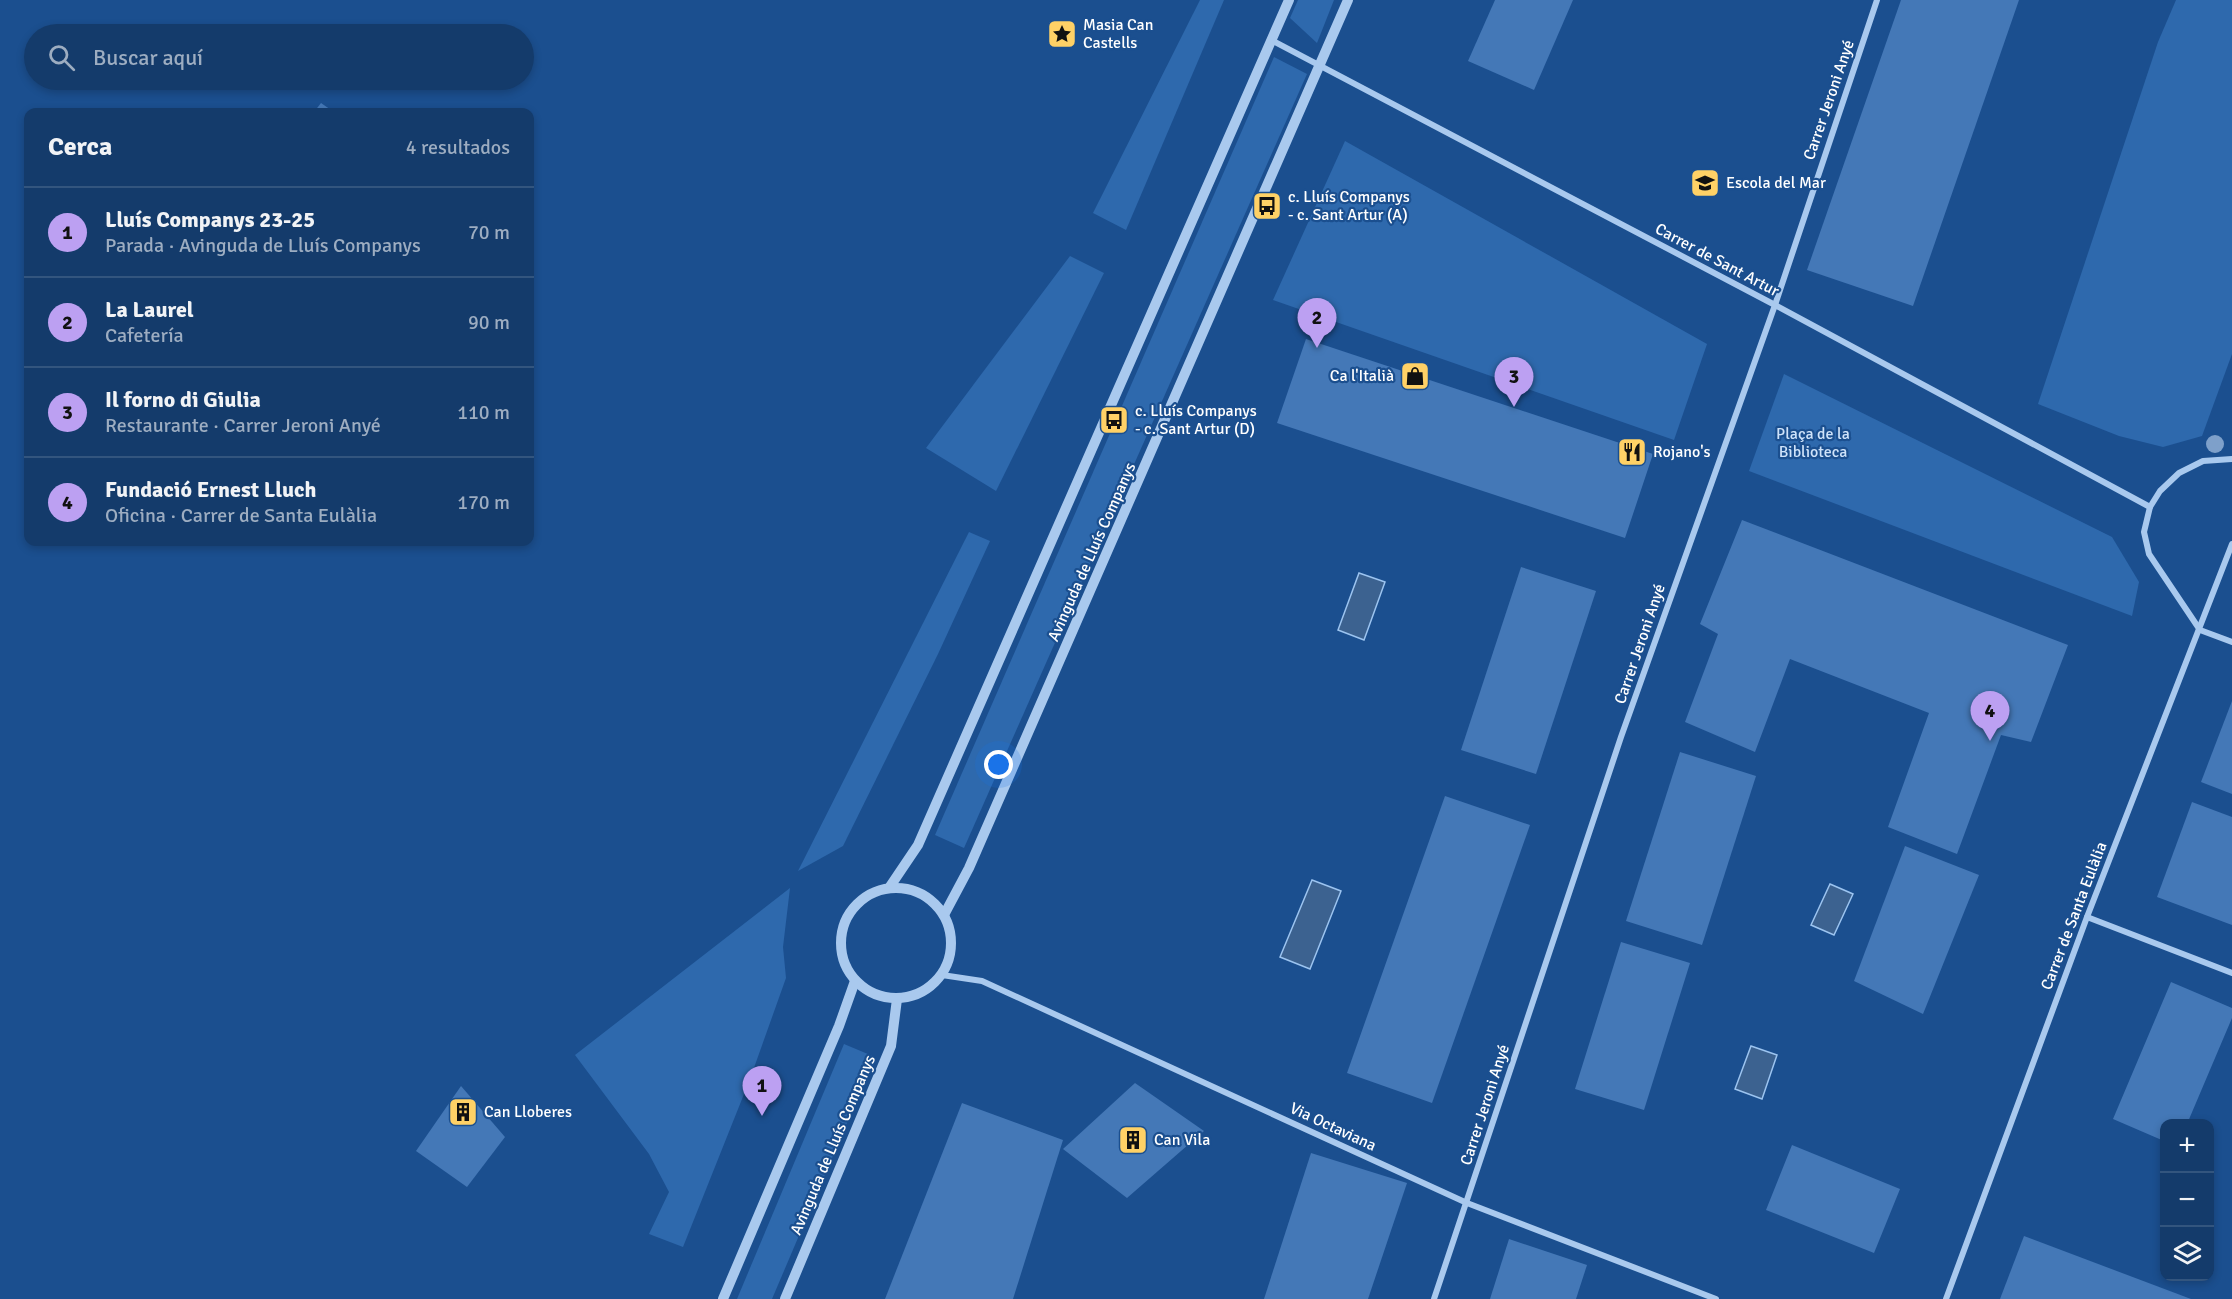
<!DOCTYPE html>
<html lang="es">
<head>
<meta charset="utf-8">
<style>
  body { margin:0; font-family:Signika,sans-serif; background:#1d4271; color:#f1f3f6 }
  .controls { position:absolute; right:18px; bottom:18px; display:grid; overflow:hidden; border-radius:12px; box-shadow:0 3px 9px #0003 }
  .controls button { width:54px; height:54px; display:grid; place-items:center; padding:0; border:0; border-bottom:2px solid #33557e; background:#143b6b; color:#f1f3f6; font:30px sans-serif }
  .you { position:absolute; left:999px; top:765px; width:21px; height:21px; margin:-15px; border:4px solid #fff; border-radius:50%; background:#1a73e8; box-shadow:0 0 0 9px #1a73e833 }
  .badge { display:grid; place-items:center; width:39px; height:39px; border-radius:50%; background:#bca0f2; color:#111; font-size:20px; font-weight:700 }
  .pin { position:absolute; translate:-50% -50px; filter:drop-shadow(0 2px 3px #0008) }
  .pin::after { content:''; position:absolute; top:32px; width:21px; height:18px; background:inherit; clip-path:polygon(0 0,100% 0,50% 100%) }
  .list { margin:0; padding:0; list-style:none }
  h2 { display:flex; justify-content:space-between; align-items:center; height:78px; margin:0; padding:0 24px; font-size:26px }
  h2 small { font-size:20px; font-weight:400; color:#9dadc1 }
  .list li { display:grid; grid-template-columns:39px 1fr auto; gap:18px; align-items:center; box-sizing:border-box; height:90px; padding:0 24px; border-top:2px solid #33557e }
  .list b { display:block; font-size:22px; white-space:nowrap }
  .list p { margin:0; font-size:20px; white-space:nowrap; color:#9dadc1 }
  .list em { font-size:20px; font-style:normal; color:#9dadc1 }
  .icon { flex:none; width:33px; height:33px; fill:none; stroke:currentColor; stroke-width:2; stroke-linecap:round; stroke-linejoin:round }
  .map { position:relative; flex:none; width:2232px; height:1299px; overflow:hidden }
  .search { position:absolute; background:#143b6b; box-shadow:0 3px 9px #0003; left:24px; top:24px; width:510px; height:66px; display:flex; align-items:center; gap:15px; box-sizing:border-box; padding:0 21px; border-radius:33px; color:#9dadc1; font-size:22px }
  .panel { position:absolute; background:#143b6b; box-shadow:0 3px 9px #0003; left:24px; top:108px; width:510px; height:438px; border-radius:12px }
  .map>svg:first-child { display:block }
  .green { fill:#2e69ad }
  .water { fill:#3c6290; stroke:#9cc4f0; stroke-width:1.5 }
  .building { fill:#4478b7 }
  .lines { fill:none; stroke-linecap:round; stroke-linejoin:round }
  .minor { stroke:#a9c9ee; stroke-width:6 }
  .tertiary { stroke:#a9c9ee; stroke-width:10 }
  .tree { fill:#7ea0ca }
  .labels { text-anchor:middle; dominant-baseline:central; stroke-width:4.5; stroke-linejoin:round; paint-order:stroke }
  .poi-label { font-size:16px; fill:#fff; stroke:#1b4f8f; text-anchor:start }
  .street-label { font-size:16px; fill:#fff; stroke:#1b4f8f }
  .park-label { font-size:16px; fill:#cfe3fa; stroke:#1b4f8f }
</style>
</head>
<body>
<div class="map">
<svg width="2232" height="1299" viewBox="0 0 2232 1299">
  <rect width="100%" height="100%" fill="#1b4f8f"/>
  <g class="green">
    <polygon points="1200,0 1224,0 1126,230 1093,213"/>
    <polygon points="1298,0 1334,0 1317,43 1290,18"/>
    <polygon points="2176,0 2232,0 2232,354 2202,436 2163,447 2119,436 2038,404 2158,42"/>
    <polygon points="1274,57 1307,74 964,848 935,835"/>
    <polygon points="1345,141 1707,344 1674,440 1273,300"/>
    <polygon points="1070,256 1104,273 996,491 926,448"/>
    <polygon points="1784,374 2112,537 2139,582 2132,616 1749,471"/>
    <polygon points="969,532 990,541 938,654 843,846 798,871"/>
    <polygon points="790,888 783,947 786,978 750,1079 683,1247 649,1234 669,1192 649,1154 575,1055"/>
    <polygon points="844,1044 875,1057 772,1299 737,1299"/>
  </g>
  <g class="water">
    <polygon points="1359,573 1385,582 1364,640 1338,630"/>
    <polygon points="1312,880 1341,891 1310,969 1280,957"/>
    <polygon points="1830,884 1853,894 1834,935 1811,925"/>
    <polygon points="1751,1046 1777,1055 1762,1099 1735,1089"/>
  </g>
  <g class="building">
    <polygon points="1495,0 1573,0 1534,90 1468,61"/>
    <polygon points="1901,0 2019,0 1913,306 1807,270"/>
    <polygon points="321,103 334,112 314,112"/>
    <polygon points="1306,339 1653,454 1625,538 1277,423"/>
    <polygon points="1742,520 2068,645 2031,742 2001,735 1957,854 1888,827 1929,713 1790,659 1755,752 1685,722 1718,634 1700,624"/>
    <polygon points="1521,567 1596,591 1536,774 1461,750"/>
    <polygon points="2232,701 2232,794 2201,782"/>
    <polygon points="1680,752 1756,776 1702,945 1626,921"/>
    <polygon points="1445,796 1530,825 1432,1103 1347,1073"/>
    <polygon points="2192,802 2232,817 2232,925 2157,897"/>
    <polygon points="1905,846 1979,875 1923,1014 1854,981"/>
    <polygon points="1621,942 1690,963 1644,1110 1575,1089"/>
    <polygon points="2171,982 2232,1008 2232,1018 2187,1124 2164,1124 2164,1141 2113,1119"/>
    <polygon points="1135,1083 1204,1131 1127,1198 1063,1149"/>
    <polygon points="461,1086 505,1137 467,1187 416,1151"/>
    <polygon points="962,1103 1063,1140 1013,1299 885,1299"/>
    <polygon points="1792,1145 1900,1189 1874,1253 1766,1210"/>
    <polygon points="1311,1153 1407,1183 1368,1299 1264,1299"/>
    <polygon points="2024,1236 2191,1299 2000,1299"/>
    <polygon points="1509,1239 1587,1265 1576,1299 1490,1299"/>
  </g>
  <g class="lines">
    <g class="minor">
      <polyline points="1271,40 1775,305 2150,507"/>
      <polyline points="2232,459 2203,461 2179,473 2160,491 2150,507 2144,532 2149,554 2200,630 2232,642"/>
      <polyline points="2087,917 2232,973"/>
      <polyline points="942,975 982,981 1467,1203 1716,1299"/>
      <polyline points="1434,1299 1621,737 1775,305 1877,0"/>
      <polyline points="1946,1299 2087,917 2232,544"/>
    </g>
    <g class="tertiary">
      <circle cx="896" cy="943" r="55"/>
      <polyline points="889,888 918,845 1289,0"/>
      <polyline points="944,915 969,868 1348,0"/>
      <polyline points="723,1299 839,1026 855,981"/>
      <polyline points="785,1299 891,1046 897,999"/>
    </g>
  </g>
  <circle class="tree" cx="2215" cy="444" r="9"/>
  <defs>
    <g id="sight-square" transform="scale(1.5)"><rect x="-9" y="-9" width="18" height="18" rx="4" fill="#ffd166" stroke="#1b4f8f"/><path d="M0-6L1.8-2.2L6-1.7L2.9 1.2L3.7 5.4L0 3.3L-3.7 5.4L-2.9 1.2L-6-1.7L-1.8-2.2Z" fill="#111"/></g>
    <g id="school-square" transform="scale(1.5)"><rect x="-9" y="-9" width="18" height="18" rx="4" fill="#ffd166" stroke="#1b4f8f"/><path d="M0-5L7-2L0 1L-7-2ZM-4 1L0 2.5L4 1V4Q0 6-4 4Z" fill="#111"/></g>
    <g id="bus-square" transform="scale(1.5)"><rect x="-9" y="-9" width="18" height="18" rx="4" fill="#ffd166" stroke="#1b4f8f"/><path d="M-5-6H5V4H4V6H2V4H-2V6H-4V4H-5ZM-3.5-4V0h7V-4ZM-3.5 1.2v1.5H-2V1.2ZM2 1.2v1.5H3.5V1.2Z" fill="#111"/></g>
    <g id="shop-square" transform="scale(1.5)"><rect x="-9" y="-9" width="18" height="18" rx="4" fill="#ffd166" stroke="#1b4f8f"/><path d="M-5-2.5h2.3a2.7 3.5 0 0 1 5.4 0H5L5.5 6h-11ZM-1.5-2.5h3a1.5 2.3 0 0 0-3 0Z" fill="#111"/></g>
    <g id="restaurant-square" transform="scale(1.5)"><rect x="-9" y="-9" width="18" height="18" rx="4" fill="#ffd166" stroke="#1b4f8f"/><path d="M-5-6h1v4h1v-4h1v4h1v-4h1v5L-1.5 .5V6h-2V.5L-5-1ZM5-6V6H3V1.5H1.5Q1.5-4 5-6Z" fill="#111"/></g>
    <g id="building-square" transform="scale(1.5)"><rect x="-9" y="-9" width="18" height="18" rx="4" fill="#ffd166" stroke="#1b4f8f"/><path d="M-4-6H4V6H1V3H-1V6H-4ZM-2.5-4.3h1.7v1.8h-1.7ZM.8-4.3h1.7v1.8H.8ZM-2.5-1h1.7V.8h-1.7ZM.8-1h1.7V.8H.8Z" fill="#111"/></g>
  </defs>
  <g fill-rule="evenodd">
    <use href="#sight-square" x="1062" y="34"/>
    <use href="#school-square" x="1705" y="183"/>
    <use href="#bus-square" x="1267" y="206"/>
    <use href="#shop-square" x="1415" y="376"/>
    <use href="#bus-square" x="1114" y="420"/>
    <use href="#restaurant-square" x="1632" y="452"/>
    <use href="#building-square" x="463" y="1112"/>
    <use href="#building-square" x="1133" y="1140"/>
  </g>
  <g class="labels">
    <g class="poi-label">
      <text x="1083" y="25">Masia Can<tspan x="1083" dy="18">Castells</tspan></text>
      <text x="1726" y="183">Escola del Mar</text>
      <text x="1288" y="197">c. Lluís Companys<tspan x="1288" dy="18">- c. Sant Artur (A)</tspan></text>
      <text x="1394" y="376" text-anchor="end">Ca l'Italià</text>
      <text x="1135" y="411">c. Lluís Companys<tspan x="1135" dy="18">- c. Sant Artur (D)</tspan></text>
      <text x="1653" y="452">Rojano's</text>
      <text x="484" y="1112">Can Lloberes</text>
      <text x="1154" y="1140">Can Vila</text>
    </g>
    <g class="street-label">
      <text transform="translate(1829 100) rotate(-71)">Carrer Jeroni Anyé</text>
      <text transform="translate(1717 260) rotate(28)">Carrer de Sant Artur</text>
      <text transform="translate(1092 552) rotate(-66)">Avinguda de Lluís Companys</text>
      <text transform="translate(1640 644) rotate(-71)">Carrer Jeroni Anyé</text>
      <text transform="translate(2074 916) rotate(-69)">Carrer de Santa Eulàlia</text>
      <text transform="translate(1485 1105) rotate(-72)">Carrer Jeroni Anyé</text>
      <text transform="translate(1333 1127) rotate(25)">Via Octaviana</text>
      <text transform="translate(833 1145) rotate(-67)">Avinguda de Lluís Companys</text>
    </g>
    <g class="park-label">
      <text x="1813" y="434">Plaça de la<tspan x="1813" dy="18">Biblioteca</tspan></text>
    </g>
  </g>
</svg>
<div class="controls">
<button>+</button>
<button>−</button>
<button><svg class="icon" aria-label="layers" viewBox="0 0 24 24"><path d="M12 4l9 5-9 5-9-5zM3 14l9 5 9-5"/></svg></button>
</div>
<div class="you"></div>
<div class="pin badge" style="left:762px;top:1116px">1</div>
<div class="pin badge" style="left:1317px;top:348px">2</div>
<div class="pin badge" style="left:1514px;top:407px">3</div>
<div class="pin badge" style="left:1990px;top:741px">4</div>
<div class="search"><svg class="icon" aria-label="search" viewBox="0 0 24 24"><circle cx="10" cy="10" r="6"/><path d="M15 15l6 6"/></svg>Buscar aquí</div>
<section class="panel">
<h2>Cerca<small>4 resultados</small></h2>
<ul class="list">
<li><span class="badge">1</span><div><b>Lluís Companys 23-25</b><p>Parada · Avinguda de Lluís Companys</p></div><em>70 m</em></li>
<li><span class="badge">2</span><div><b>La Laurel</b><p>Cafetería</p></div><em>90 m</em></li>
<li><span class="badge">3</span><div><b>Il forno di Giulia</b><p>Restaurante · Carrer Jeroni Anyé</p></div><em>110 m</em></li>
<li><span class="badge">4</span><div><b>Fundació Ernest Lluch</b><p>Oficina · Carrer de Santa Eulàlia</p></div><em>170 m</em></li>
</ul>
</section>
</div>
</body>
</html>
